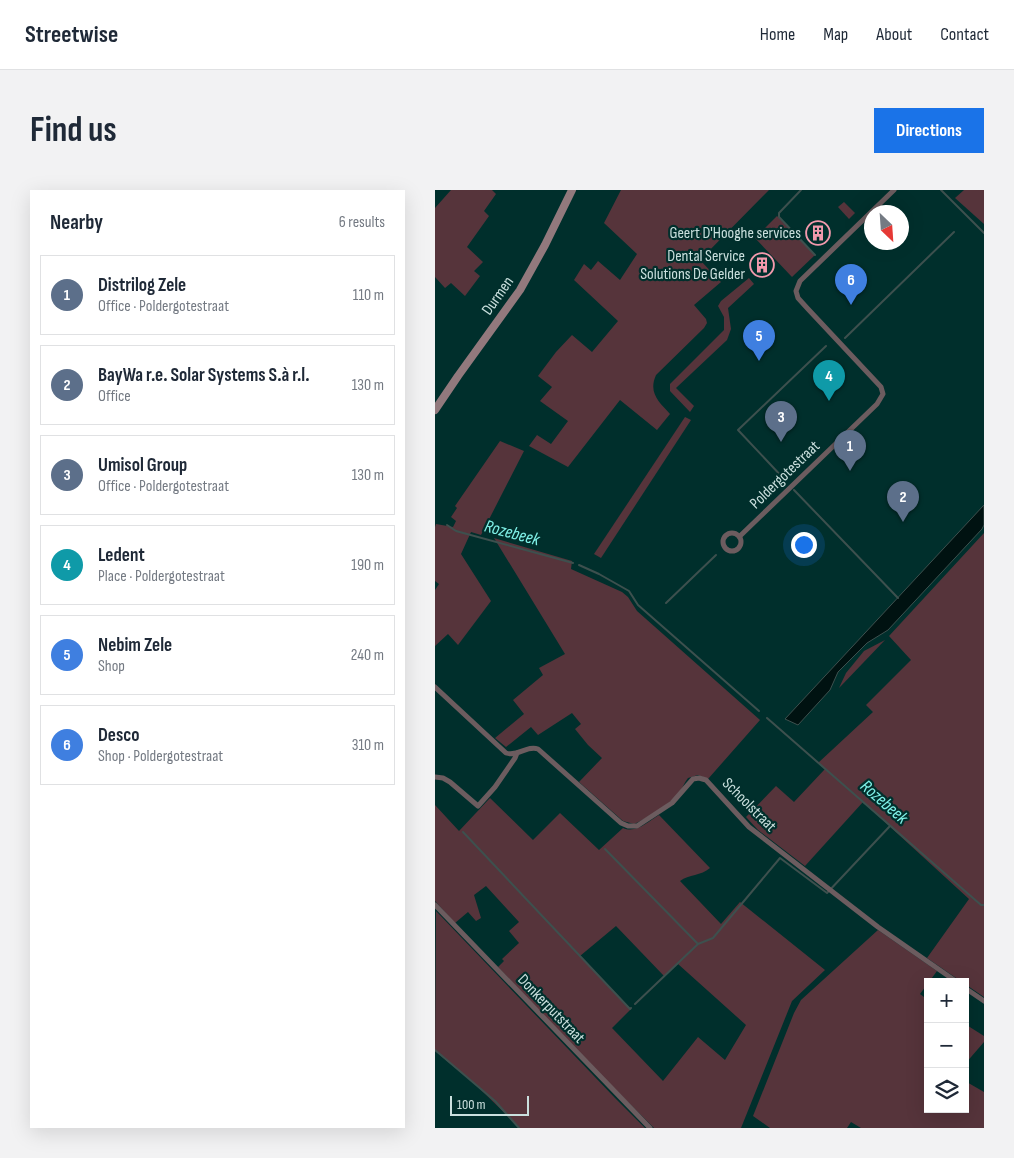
<!DOCTYPE html>
<html lang="en">
<head>
<meta charset="utf-8">
<style>
  body { margin:0; font-family:"Sofia Sans Condensed",sans-serif; background:#f2f2f3; color:#1f2937 }
  .controls { position:absolute; right:15px; bottom:15px; display:grid; overflow:hidden; border-radius:0px; box-shadow:0 5px 20px #0002 }
  .controls button { width:45px; height:45px; display:grid; place-items:center; padding:0; border:0; border-bottom:1px solid #e0e1e3; background:#fff; color:#1f2937; font:25px sans-serif }
  .compass { position:absolute; left:429px; top:15px; width:45px; height:45px; border-radius:50%; background:#fff; box-shadow:0 5px 20px #0002; rotate:155deg }
  .scale { position:absolute; left:15px; bottom:12px; width:79px; box-sizing:border-box; padding-left:5px; border:2px solid #cae0de; border-top:0; font-size:14px; line-height:18px; white-space:nowrap; color:#cae0de; -webkit-text-stroke:4px #002f2c; paint-order:stroke }
  .you { position:absolute; left:368px; top:354px; width:18px; height:18px; margin:-12px; border:4px solid #fff; border-radius:50%; background:#1a73e8; box-shadow:0 0 0 8px #1a73e833 }
  .badge { display:grid; place-items:center; width:32px; height:32px; border-radius:50%; background:#1a73e8; color:#fff; font-size:16px; font-weight:700 }
  .pin { position:absolute; translate:-50% -41px; filter:drop-shadow(0 1px 2px #0008) }
  .pin::after { content:''; position:absolute; top:26px; width:18px; height:15px; background:inherit; clip-path:polygon(0 0,100% 0,50% 100%) }
  .list { margin:0; padding:0; list-style:none }
  h2 { display:flex; justify-content:space-between; align-items:center; height:65px; margin:0; padding:0 20px; font-size:21px }
  h2 small { font-size:16px; font-weight:400; color:#747a83 }
  .list li { display:grid; grid-template-columns:32px 1fr auto; gap:15px; align-items:center; box-sizing:border-box; height:80px; margin:0 10px 10px; padding:0 10px; border:1px solid #e0e1e3; border-radius:0px }
  .list b { display:block; font-size:19px; white-space:nowrap }
  .list p { margin:0; font-size:16px; white-space:nowrap; color:#747a83 }
  .list em { font-size:16px; font-style:normal; color:#747a83 }
  .icon { flex:none; width:28px; height:28px; fill:none; stroke:currentColor; stroke-width:2; stroke-linecap:round; stroke-linejoin:round }
  .map { position:relative; flex:none; width:549px; height:938px; overflow:hidden; border-radius:0px }
  header { display:flex; align-items:center; gap:30px; box-sizing:border-box; height:70px; padding:0 25px; background:#fff; border-bottom:1px solid #e0e1e3 }
  header strong { font-size:24px }
  nav { display:flex; gap:28px; margin-inline-start:auto; font-size:18px }
  .intro { display:flex; align-items:center; justify-content:space-between; box-sizing:border-box; height:120px; padding:0 30px }
  h1 { margin:0; font-size:35px }
  .button { padding:12px 22px; border-radius:0px; background:#1a73e8; color:#fff; font-size:18px; font-weight:700 }
  main { display:flex; gap:30px; padding:0 30px }
  aside { flex:1; background:#fff; border-radius:0px; box-shadow:0 5px 20px #0002 }
  .map>svg:first-child { display:block }
  .green { fill:#56343b; fill-rule:evenodd }
  .water { fill:#001211; stroke:#3d504e }
  .lines { fill:none; stroke-linecap:round; stroke-linejoin:round }
  .stream { stroke:#3d504e; stroke-width:2 }
  .street { stroke:#6c5c5f; stroke-width:5 }
  .secondary { stroke:#92797d; stroke-width:8 }
  .labels { text-anchor:middle; dominant-baseline:central; stroke-width:4.5; stroke-linejoin:round; paint-order:stroke }
  .poi-label { font-size:16px; fill:#cae0de; stroke:#002f2c; text-anchor:end }
  .street-label { font-size:16px; fill:#cae0de; stroke:#002f2c }
  .water-label { font-size:18px; font-style:italic; fill:#7ff1e8; stroke:#002f2c }
</style>
</head>
<body>
<header>
<strong>Streetwise</strong>
<nav><a>Home</a><a>Map</a><a>About</a><a>Contact</a></nav>
</header>
<div class="intro"><h1>Find us</h1><a class="button">Directions</a></div>
<main>
<aside>
<h2>Nearby<small>6 results</small></h2>
<ul class="list">
<li><span class="badge" style="background:#5c6f8a">1</span><div><b>Distrilog Zele</b><p>Office · Poldergotestraat</p></div><em>110 m</em></li>
<li><span class="badge" style="background:#5c6f8a">2</span><div><b>BayWa r.e. Solar Systems S.à r.l.</b><p>Office</p></div><em>130 m</em></li>
<li><span class="badge" style="background:#5c6f8a">3</span><div><b>Umisol Group</b><p>Office · Poldergotestraat</p></div><em>130 m</em></li>
<li><span class="badge" style="background:#0f9aa8">4</span><div><b>Ledent</b><p>Place · Poldergotestraat</p></div><em>190 m</em></li>
<li><span class="badge" style="background:#3f7fe0">5</span><div><b>Nebim Zele</b><p>Shop</p></div><em>240 m</em></li>
<li><span class="badge" style="background:#3f7fe0">6</span><div><b>Desco</b><p>Shop · Poldergotestraat</p></div><em>310 m</em></li>
</ul>
</aside>
<div class="map">
<svg width="549" height="938" viewBox="0 0 549 938">
  <rect width="100%" height="100%" fill="#002f2c"/>
  <g class="green">
    <polygon points="16,0 57,0 61,4 49,21 54,26 32,57 48,72 39,81 45,86 30,106 16,93 10,98 0,87 0,18"/>
    <path d="M186 0H334L265 70 286 92 259 115 271 129 272 133 269 138 221 185C213 203 224 212 235 224L222 240 185 210 133 277 94 256 102 245 116 254 133 231 105 211 117 197 103 186 121 162 137 145 157 162 183 131 139 90 149 74 156 80 163 71 185 90 202 64 169 33Z"/>
    <polygon points="529,0 549,0 549,34 520,8"/>
    <polygon points="409,12 420,23 414,29 403,17"/>
    <polygon points="342,26 380,65 357,87 320,48"/>
    <polygon points="314,88 319,94 293,118 296,139 292,150 241,198 259,216 255,222 235,201 235,194 289,140 289,127 283,116 286,111"/>
    <polygon points="250,227 256,230 166,368 159,364"/>
    <polygon points="65,251 89,261 46,345 36,342 26,364 56,411 23,455 13,444 0,456 0,400 4,394 0,391 0,337 1,334 18,337 21,331 16,327 22,318 20,316"/>
    <polygon points="549,343 549,807 530,794 530,792 527,792 492,768 534,709 428,612 370,676 323,640 311,627 341,596 359,612 390,579 383,573 438,522 431,515 476,470 454,446"/>
    <path d="M59 348 137 371 136 379 187 402 193 407 202 421 325 530 273 589 263 585 253 588C249 593 247 600 242 605 234 615 211 629 199 634L188 631 144 592 167 568 153 555 140 539 146 534 137 523 103 545 96 537 71 557 60 548 89 524 78 510 108 485 104 478 130 464Z"/>
    <polygon points="450,450 405,497 404,498 411,483 429,461"/>
    <path d="M55 608 98 650 125 623 164 660 188 638C201 644 214 631 224 625L275 678C266 686 254 684 245 691L286 734 305 712 390 780 357 811 306 938H219L148 867 63 777 69 771 67 769 84 753 74 741 84 732 51 696 39 705 46 728 41 731 33 722 20 733 0 711V615L24 641ZM181 736 229 786 243 774 311 835 290 870 263 847 228 891 177 838 196 819 145 766Z"/>
    <polygon points="1,721 180,908 210,938 85,938 40,894 0,861"/>
    <polygon points="443,740 502,781 485,804 493,810 493,919 530,919 530,891 549,902 549,938 426,938 416,932 412,938 335,938 318,926 359,823 366,810"/>
    <polygon points="530,834 549,846 549,852 530,874"/>
  </g>
  <polygon class="water" points="549,315 549,335 547,339 453,440 432,453 403,482 395,500 363,535 350,529"/>
  <g class="lines">
    <g class="stream">
      <polyline points="366,0 344,23 344,27 380,65"/>
      <polyline points="506,0 549,43"/>
      <polyline points="410,148 519,42"/>
      <polyline points="350,290 303,240 391,156"/>
      <polyline points="359,300 463,408"/>
      <polyline points="12,335 21,341 138,373"/>
      <polyline points="144,375 164,384 194,401 203,415 324,521"/>
      <polyline points="231,413 281,365"/>
      <polyline points="332,528 546,715 549,715"/>
      <polyline points="28,642 195,819 196,818"/>
      <polyline points="170,659 263,754"/>
      <polyline points="200,814 263,754 278,748 345,668 392,703 455,636"/>
      <polyline points="0,860 60,911 84,938"/>
    </g>
    <g class="street">
      <circle cx="297" cy="352" r="9"/>
      <polyline points="305,346 442,214 448,204 446,197 373,119 363,108 361,101 365,91 459,0"/>
      <path d="M0 497 71 563C83 567 92 555 103 559L186 633 193 636H202L237 613 258 589 264 588 271 590 314 637 443 737 522 792"/>
      <polyline points="0,587 8,588 15,592 43,616 60,597 80,568 82,563"/>
      <polyline points="0,715 215,938"/>
      <polyline points="530,798 549,811"/>
    </g>
    <polyline class="secondary" points="0,220 23,186 85,100 110,55 137,0"/>
  </g>
  <defs>
    <g id="building-ring" transform="scale(1.25)"><circle r="9.5" fill="#002f2c" stroke="#f29aad" stroke-width="1.5"/><path d="M-4-6H4V6H1V3H-1V6H-4ZM-2.5-4.3h1.7v1.8h-1.7ZM.8-4.3h1.7v1.8H.8ZM-2.5-1h1.7V.8h-1.7ZM.8-1h1.7V.8H.8Z" fill="#f29aad"/></g>
  </defs>
  <g fill-rule="evenodd">
    <use href="#building-ring" x="383" y="43"/>
    <use href="#building-ring" x="327" y="75"/>
  </g>
  <g class="labels">
    <g class="poi-label">
      <text x="366" y="43">Geert D'Hooghe services</text>
      <text x="310" y="66">Dental Service<tspan x="310" dy="18">Solutions De Gelder</tspan></text>
    </g>
    <g class="street-label">
      <text transform="translate(63 106) rotate(-55)">Durmen</text>
      <text transform="translate(350 285) rotate(-44)">Poldergotestraat</text>
      <text transform="translate(314 615) rotate(45)">Schoolstraat</text>
      <text transform="translate(116 819) rotate(46)">Donkerputstraat</text>
    </g>
    <g class="water-label">
      <text transform="translate(77 343) rotate(15)">Rozebeek</text>
      <text transform="translate(449 612) rotate(41)">Rozebeek</text>
    </g>
  </g>
</svg>
<div class="controls">
<button>+</button>
<button>−</button>
<button><svg class="icon" aria-label="layers" viewBox="0 0 24 24"><path d="M12 4l9 5-9 5-9-5zM3 14l9 5 9-5"/></svg></button>
</div>
<svg class="compass" viewBox="-18 -18 36 36"><path d="M0-13l5 13h-10z" fill="#e53935"/><path d="M0 13l5-13h-10z" fill="#747a83"/></svg>
<div class="scale">100 m</div>
<div class="you"></div>
<div class="pin badge" style="left:415px;top:281px;background:#5c6f8a">1</div>
<div class="pin badge" style="left:468px;top:332px;background:#5c6f8a">2</div>
<div class="pin badge" style="left:346px;top:252px;background:#5c6f8a">3</div>
<div class="pin badge" style="left:394px;top:211px;background:#0f9aa8">4</div>
<div class="pin badge" style="left:324px;top:171px;background:#3f7fe0">5</div>
<div class="pin badge" style="left:416px;top:115px;background:#3f7fe0">6</div>
</div>
</main>
</body>
</html>
